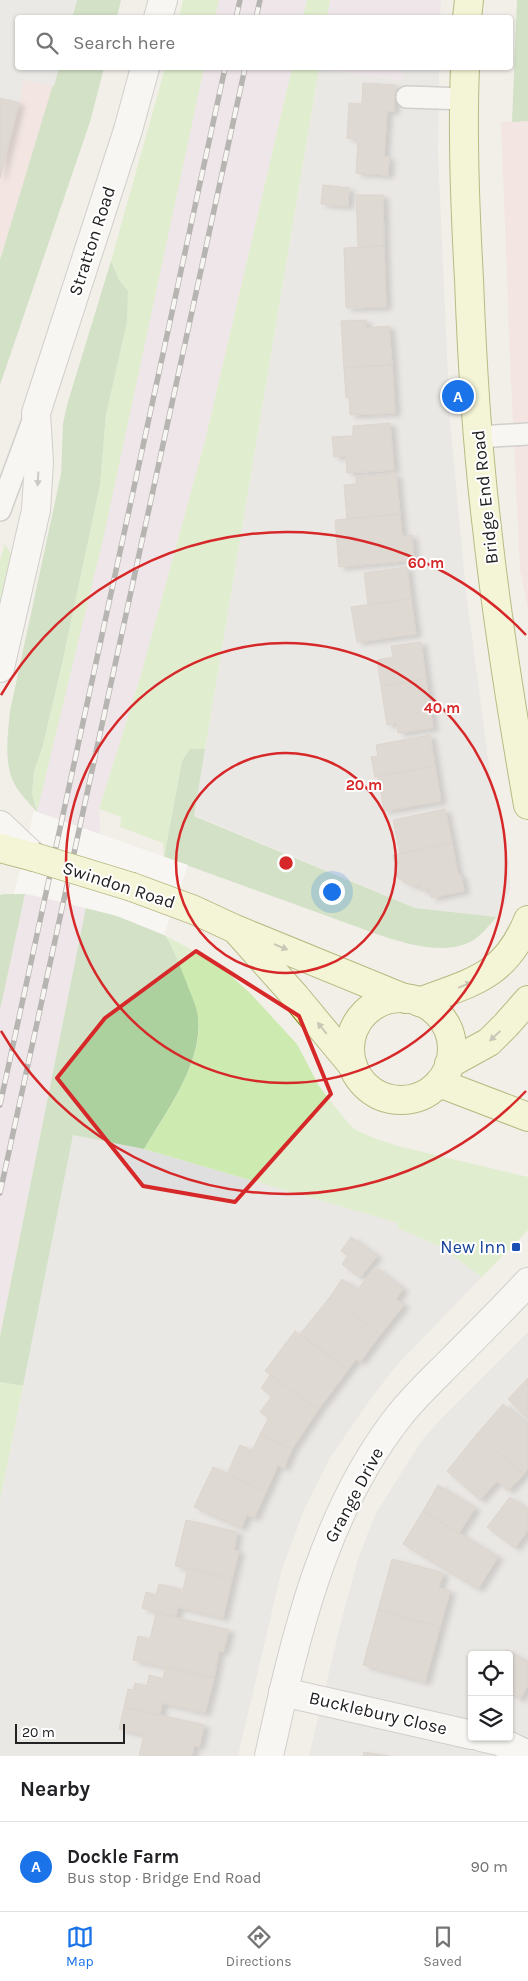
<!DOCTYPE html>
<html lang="en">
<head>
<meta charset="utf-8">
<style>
  body { margin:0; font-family:Karla,sans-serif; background:#f6f6f6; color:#202124 }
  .controls { position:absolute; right:15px; bottom:15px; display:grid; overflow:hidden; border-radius:5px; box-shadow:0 1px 4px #0004 }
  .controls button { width:45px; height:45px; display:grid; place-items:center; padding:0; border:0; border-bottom:1px solid #e0e0e0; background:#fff; color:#202124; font:25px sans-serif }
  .scale { position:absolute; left:15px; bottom:12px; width:110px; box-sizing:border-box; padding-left:5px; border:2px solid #222; border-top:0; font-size:14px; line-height:18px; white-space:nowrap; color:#222; -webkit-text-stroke:4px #fff; paint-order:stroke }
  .you { position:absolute; left:331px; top:891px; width:18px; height:18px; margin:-12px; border:4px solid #fff; border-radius:50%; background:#1a73e8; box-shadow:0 0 0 8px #1a73e833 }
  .badge { display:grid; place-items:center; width:32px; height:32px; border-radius:50%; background:#1a73e8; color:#fff; font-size:16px; font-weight:700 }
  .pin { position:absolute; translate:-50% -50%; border:2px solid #fff; box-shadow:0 1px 5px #0006 }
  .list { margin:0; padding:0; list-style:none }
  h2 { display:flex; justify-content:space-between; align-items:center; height:65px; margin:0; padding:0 20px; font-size:21px }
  h2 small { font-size:16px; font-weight:400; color:#757577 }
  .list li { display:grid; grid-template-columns:32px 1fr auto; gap:15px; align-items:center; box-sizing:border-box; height:90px; padding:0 20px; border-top:1px solid #e0e0e0 }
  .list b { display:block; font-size:19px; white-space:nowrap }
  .list p { margin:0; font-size:16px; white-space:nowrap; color:#757577 }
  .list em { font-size:16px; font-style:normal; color:#757577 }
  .icon { flex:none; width:28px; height:28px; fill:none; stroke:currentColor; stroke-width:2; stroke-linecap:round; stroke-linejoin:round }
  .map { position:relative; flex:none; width:528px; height:1756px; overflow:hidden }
  .search { position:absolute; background:#fff; box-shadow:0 1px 4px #0004; left:15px; right:15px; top:15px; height:55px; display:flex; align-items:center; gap:12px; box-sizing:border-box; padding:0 18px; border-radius:5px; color:#757577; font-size:19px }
  .sheet { height:155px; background:#fff }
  nav { display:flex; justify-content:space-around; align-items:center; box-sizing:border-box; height:70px; border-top:1px solid #e0e0e0; background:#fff; font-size:14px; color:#757577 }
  nav a { display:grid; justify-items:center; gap:2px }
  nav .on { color:#1a73e8 }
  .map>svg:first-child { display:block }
  .residential { fill:#e0dfdf; fill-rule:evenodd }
  .commercial { fill:#f2dad9 }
  .industrial { fill:#ebdbe8 }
  .grass { fill:#cdebb0 }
  .forest { fill:#add19e }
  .parking { fill:#e2e2e2 }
  .pier { fill:#fff }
  .building { fill:#c7bfb8; stroke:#c4b6ab; filter:url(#shadow) }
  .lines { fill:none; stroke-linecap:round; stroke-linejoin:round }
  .service-casing { stroke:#a9a9a9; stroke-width:24 }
  .minor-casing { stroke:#a9a9a9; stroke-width:30 }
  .tertiary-casing { stroke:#a9a9a9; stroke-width:30 }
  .secondary-casing { stroke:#707d05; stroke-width:30 }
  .service { stroke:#fff; stroke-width:21 }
  .minor { stroke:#fff; stroke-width:28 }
  .tertiary { stroke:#fff; stroke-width:28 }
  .secondary { stroke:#f7fabf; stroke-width:28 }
  .rail-casing { stroke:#707070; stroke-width:5.5 }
  .rail { stroke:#fff; stroke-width:4; stroke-dasharray:11; stroke-linecap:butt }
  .secondary-bridge-casing { stroke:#707d05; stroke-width:30; stroke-linecap:butt }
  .secondary-bridge { stroke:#f7fabf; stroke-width:28 }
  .oneway { fill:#9c9c9c }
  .oneway2 { fill:#979978 }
  .marked { fill:none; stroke:#d62828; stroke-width:4; stroke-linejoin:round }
  .ring { fill:none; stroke:#d62828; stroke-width:2.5 }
  .transit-dot { fill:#1a4fb4; stroke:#fff; stroke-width:2 }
  .labels { text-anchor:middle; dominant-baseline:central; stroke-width:4; stroke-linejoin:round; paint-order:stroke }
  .street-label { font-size:18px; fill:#222; stroke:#fff }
  .transit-label { font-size:18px; fill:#164399; stroke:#fff; text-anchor:end }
  .centre { fill:#d62828; stroke:#fff; stroke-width:2.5 }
  .ring-label { font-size:15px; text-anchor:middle; font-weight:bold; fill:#d62828; stroke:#fff; stroke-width:4; stroke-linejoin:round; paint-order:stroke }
</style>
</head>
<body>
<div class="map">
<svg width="528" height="1756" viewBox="0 0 528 1756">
  <defs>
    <filter id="shadow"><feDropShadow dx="5.5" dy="3" stdDeviation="2.5" flood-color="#0004"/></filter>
  </defs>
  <rect width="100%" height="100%" fill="#f2efe9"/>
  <g class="residential">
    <polygon points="402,68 439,68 438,154 450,420 466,592 490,773 509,861 510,889 505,904 497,917 415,908 194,815 319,69 401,80"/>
    <polygon points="73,1135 144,1149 398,1223 397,1228 441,1247 482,1277 396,1366 369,1401 330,1458 304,1510 282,1569 238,1756 0,1756 0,1501"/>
    <path d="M528 1332V1756H309L343 1614 359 1556 375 1515 422 1440 439 1421ZM472 1655H509V1737H472Z"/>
  </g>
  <g class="commercial">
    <polygon points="0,0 18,18 18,68 59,68 0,260"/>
    <polygon points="528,121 528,609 520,570 510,360 501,122"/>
  </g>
  <g class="industrial">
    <polygon points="204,0 307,0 303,17 200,18"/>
    <polygon points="330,0 441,0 440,17 327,18"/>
    <polygon points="188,68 292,68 205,441 140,678 99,809 100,834 37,812"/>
    <polygon points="319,68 402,68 402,80 319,69"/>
    <polygon points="25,894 86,907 0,1336 0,1010"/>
  </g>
  <g class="grass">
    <polygon points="183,0 219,0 215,17 179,17"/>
    <polygon points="307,0 330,0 327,17 303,17"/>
    <polygon points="165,68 204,68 104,535 37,812 32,794 34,772 43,745 62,664 100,485 106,415 127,322 128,291 119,280 111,261"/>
    <polygon points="292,68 319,68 205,749 190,749 182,761 164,857 163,843 120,827 121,817 99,809 140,678 205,441"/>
    <polygon points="5,544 15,560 0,612 0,560"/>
    <path d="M164 935 207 958 229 974 251 994 297 1044 319 1086 344 1118 354 1129 371 1137 398 1146 528 1177V1230L482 1277 441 1247 397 1228 398 1223 144 1149C166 1113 204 1061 198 1017 197 1011 194 1004 192 999 184 977 175 956 164 935Z"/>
    <polygon points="0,1382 23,1386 0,1501"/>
  </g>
  <g class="forest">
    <polygon points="77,0 121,0 117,17 72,18"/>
    <polygon points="517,0 528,0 528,121 512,122"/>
    <polygon points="58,68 104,68 90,122 0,385 0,260"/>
    <path d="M111 261 119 280 128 291 127 322 106 415 100 485 62 664 43 745 34 772 32 794 37 812C30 804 20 794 15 785 3 763 8 734 10 711L61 474 63 424 67 405Z"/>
    <path d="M190 749H205L194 816 415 908 497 917C489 925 481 936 472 941 446 955 411 945 385 937L164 857 182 761Z"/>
    <polygon points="4,894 25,894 0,1010 0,895"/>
    <path d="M86 907C102 911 156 926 165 936 172 944 182 971 186 981 190 993 197 1006 198 1017 203 1063 166 1112 144 1149L73 1135 23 1386 0 1382V1336Z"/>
  </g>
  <polygon class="parking" points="0,0 77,0 72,17 18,18 18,68 59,68 54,86 24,80 19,103 0,98"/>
  <polygon class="pier" points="34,811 188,865 164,935 117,916 29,894 14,894"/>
  <g class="building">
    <polygon points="363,83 395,85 394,111 387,111 384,157 389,157 388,175 356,173 358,139 347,138 349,103 362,104"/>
    <polygon points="0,98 19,103 0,178"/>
    <polygon points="323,185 349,188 348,206 321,204"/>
    <polygon points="356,195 383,195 384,246 358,247"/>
    <polygon points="384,246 386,307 346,308 344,248"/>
    <polygon points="366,320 366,328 389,326 392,365 344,368 341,321"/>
    <polygon points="392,365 395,413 350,415 349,397 346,398 344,368"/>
    <polygon points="390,423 394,470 347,473 346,456 334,457 332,437 353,436 353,426"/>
    <polygon points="396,474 400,514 347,519 344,485 356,484 356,477"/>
    <polygon points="400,514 402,536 412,535 414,560 339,567 335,520"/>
    <polygon points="407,567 411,599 368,605 364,573"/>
    <polygon points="411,599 416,634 357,642 351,607"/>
    <polygon points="421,642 426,679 381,686 377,660 393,657 391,646"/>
    <polygon points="426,679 433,728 398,733 397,723 387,725 381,686"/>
    <polygon points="430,735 435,766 375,777 371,757 378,756 376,745"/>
    <polygon points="435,766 441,801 384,811 378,776"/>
    <polygon points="445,809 452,843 400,854 393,820"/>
    <polygon points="452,843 458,875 461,875 464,891 431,898 430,889 421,891 420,884 413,886 398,878 393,855"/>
    <polygon points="351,1237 377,1256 360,1278 342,1264 348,1256 341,1251"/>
    <polygon points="375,1267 403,1289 396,1299 404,1305 380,1335 330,1297 342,1279 357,1290"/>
    <polygon points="330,1297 380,1335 360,1362 356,1359 348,1370 300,1334"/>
    <polygon points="295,1331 348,1370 318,1410 265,1371"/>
    <polygon points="270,1375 318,1410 292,1449 260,1434 269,1418 260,1412 272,1396 261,1388"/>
    <polygon points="528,1378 528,1419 508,1399"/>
    <polygon points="503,1404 528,1425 528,1468 524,1474 477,1434"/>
    <polygon points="260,1434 292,1449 284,1468 278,1465 266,1492 227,1474 240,1445 252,1451"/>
    <polygon points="477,1434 524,1474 508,1491 497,1481 480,1500 447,1471"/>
    <polygon points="213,1467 266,1492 254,1518 247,1515 241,1528 194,1507"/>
    <polygon points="438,1485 475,1508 459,1533 423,1511"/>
    <polygon points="510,1497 528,1510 528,1530 515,1548 487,1527"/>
    <polygon points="423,1511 498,1557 478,1589 403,1544"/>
    <polygon points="186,1520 237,1532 234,1550 239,1551 232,1579 175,1566"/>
    <polygon points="392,1559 443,1573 439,1588 450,1591 440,1627 378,1610"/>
    <polygon points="188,1568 232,1579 223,1618 178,1607 176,1616 142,1608 146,1592 156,1595 159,1584 183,1590"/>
    <polygon points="378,1610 440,1627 425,1682 363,1665"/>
    <polygon points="156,1613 229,1630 223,1652 219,1651 214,1678 133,1660 138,1636 150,1639"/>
    <polygon points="507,1650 528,1662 528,1685 520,1699 509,1693 509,1655 505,1655"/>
    <polygon points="165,1667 214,1678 205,1713 162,1703 160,1715 124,1707 128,1689 133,1690 135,1683 147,1686 149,1675 163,1679"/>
    <polygon points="124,1707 204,1725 199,1747 194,1745 192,1756 139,1756 144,1735 119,1729"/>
    <polygon points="364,1752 388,1756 363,1756"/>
  </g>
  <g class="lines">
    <g class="service-casing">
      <g id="service">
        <polyline points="407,97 465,99"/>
        <polyline points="478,437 528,434"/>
        <polyline points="0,510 34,418"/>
      </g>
    </g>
    <g class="minor-casing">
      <g id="minor">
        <polyline points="283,1692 472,1735"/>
        <polyline points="481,1737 499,1741 528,1755"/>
        <path d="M269 1756C295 1638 323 1513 399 1416 414 1397 432 1380 448 1364 475 1337 502 1310 528 1282"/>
      </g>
    </g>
    <g class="tertiary-casing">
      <g id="tertiary">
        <polyline points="158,18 163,0"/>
        <polyline points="0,668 36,510 39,462 36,413 128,130 145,68"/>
        <polyline points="0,825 34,857"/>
      </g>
    </g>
    <g class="secondary-casing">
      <g id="secondary">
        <polyline points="467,18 469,0"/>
        <path d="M465 68C462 138 465 209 469 279 472 362 477 446 487 528 497 621 512 713 528 805"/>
        <polyline points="0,848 34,857"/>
        <polyline points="132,887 194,910 235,929 406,999"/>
        <polyline points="238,932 295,996 353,1066"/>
        <circle cx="401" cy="1049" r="51"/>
        <path d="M419 1002C472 982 505 977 528 920"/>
        <polyline points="449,1064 489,1042 506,1025 528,1000"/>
        <polyline points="439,1083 528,1117"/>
      </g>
    </g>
    <use href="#service" class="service"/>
    <use href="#minor" class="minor"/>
    <use href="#tertiary" class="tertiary"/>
    <use href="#secondary" class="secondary"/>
    <g class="rail-casing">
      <g id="rail">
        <polyline points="236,18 240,0"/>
        <polyline points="256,18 260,0"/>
        <polyline points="0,1105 225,68"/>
        <polyline points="0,1193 245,68"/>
      </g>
    </g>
    <use href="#rail" class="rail"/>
    <g class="secondary-bridge-casing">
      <polyline id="secondary-bridge" points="34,857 132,887"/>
    </g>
    <use href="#secondary-bridge" class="secondary-bridge"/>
  </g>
  <defs><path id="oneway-solid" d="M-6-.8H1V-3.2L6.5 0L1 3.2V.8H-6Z" transform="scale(1.25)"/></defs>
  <use class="oneway" href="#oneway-solid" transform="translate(38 479) rotate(93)"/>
  <g class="oneway2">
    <use href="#oneway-solid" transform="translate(281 947) rotate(22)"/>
    <use href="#oneway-solid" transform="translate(465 985) rotate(-22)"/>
    <use href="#oneway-solid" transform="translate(322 1028) rotate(-129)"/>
    <use href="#oneway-solid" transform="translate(495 1036) rotate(137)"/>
  </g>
  <path d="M0 0H528V1756H0ZM196 951 299 1016 331 1094 235 1202 143 1186 57 1078 105 1018Z" fill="#f2efe9" fill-opacity=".55" fill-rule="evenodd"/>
  <path class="marked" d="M196 951 299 1016 331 1094 235 1202 143 1186 57 1078 105 1018Z"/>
  <g class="ring">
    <circle cx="286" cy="863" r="110"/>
    <circle cx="286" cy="863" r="220"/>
    <path d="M526 1091A331 331 0 0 1 1 1031M1 695A331 331 0 0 1 526 635"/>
  </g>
  <rect class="transit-dot" x="511" y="1242" width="10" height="10" rx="2.5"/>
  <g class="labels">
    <g class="street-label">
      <text transform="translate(92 241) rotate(-72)">Stratton Road</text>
      <text transform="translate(485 497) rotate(-96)">Bridge End Road</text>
      <text transform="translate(119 885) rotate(18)">Swindon Road</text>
      <text transform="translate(354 1495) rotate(-62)">Grange Drive</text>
      <text transform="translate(378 1713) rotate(13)">Bucklebury Close</text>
    </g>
    <g class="transit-label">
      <text x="506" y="1247">New Inn</text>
    </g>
  </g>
  <circle cx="286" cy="863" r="8" class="centre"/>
  <g class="ring-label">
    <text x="426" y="568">60 m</text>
    <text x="442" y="713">40 m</text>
    <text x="364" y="790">20 m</text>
  </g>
</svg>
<div class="controls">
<button><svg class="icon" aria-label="locate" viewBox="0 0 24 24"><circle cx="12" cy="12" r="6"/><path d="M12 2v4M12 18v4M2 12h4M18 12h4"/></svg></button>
<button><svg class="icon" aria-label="layers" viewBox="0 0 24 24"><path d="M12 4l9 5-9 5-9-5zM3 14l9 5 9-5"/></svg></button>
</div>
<div class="scale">20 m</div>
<div class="you"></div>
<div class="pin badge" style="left:458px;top:396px">A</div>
<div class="search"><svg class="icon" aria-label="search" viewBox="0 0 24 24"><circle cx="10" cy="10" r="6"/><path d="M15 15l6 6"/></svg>Search here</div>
</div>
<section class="sheet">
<h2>Nearby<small></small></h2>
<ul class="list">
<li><span class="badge">A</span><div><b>Dockle Farm</b><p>Bus stop · Bridge End Road</p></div><em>90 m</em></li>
</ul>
</section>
<nav>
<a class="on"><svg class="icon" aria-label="map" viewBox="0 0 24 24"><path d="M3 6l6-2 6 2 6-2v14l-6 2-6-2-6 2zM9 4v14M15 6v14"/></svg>Map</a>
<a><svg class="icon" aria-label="directions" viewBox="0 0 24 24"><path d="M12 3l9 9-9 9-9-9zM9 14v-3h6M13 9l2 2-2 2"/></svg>Directions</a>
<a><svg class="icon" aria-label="saved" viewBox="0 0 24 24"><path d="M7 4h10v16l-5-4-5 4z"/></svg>Saved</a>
</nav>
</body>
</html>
